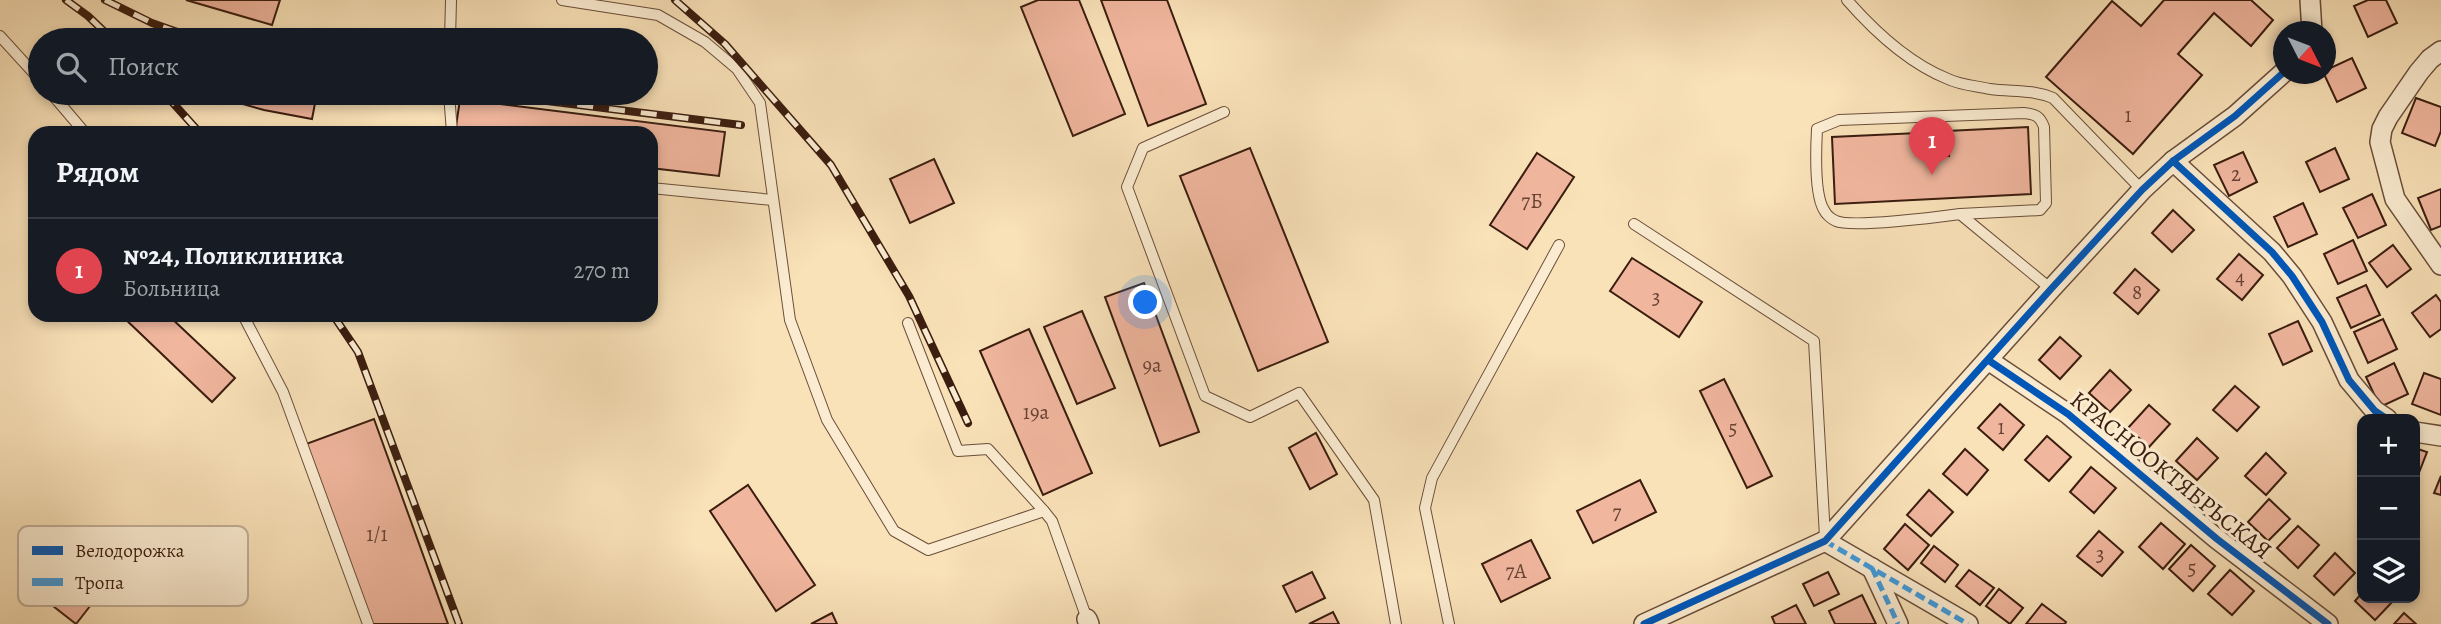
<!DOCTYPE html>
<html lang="ru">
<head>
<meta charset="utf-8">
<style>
  body { margin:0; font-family:Alegreya,serif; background:#20242c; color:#f1f3f6 }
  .controls { position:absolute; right:21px; bottom:21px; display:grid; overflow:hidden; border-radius:14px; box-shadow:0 4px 10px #0003 }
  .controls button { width:63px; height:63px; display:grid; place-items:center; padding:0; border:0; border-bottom:2px solid #363941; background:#171b24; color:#f1f3f6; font:35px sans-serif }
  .compass { position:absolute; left:2273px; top:21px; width:63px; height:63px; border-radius:50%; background:#171b24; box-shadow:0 4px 10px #0003; rotate:132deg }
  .you { position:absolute; left:1146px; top:303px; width:24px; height:24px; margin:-18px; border:5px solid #fff; border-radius:50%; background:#1a73e8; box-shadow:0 0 0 10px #1a73e833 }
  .badge { display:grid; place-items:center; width:46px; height:46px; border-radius:50%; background:#0b8043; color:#fff; font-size:23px; font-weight:700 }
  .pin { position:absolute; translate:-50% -58px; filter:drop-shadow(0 2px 4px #0008) }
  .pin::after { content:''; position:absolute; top:37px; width:24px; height:21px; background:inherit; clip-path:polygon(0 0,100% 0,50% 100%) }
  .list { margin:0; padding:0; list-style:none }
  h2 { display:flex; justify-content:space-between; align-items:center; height:91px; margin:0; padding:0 28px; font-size:30px }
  h2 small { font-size:23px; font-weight:400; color:#9ea1a6 }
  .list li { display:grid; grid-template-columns:46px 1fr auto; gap:21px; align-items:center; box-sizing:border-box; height:105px; padding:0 28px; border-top:2px solid #363941 }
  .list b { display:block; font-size:26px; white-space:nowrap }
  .list p { margin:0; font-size:23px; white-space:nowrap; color:#9ea1a6 }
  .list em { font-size:23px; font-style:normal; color:#9ea1a6 }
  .icon { flex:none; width:38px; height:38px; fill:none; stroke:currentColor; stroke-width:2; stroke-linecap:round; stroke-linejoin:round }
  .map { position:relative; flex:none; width:2441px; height:624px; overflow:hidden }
  .search { position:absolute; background:#171b24; box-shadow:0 4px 10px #0003; left:28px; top:28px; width:630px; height:77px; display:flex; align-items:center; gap:18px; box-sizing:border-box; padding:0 24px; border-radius:38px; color:#9ea1a6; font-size:26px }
  .panel { position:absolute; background:#171b24; box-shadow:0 4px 10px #0003; left:28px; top:126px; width:630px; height:196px; border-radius:21px }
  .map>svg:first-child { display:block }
  .building { fill:#f0b69e; stroke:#3b1d0f; stroke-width:2 }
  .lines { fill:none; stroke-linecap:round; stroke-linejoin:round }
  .service-casing { stroke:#6a4e39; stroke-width:12 }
  .minor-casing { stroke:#6a4e39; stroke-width:22 }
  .service { stroke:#fbecd1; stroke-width:10 }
  .minor { stroke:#fbecd1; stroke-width:19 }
  .rail-casing { stroke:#3b1d0f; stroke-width:8 }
  .rail { stroke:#fbecd1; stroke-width:5; stroke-dasharray:16; stroke-linecap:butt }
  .quiet { stroke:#3f9bde; stroke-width:5; stroke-dasharray:10 5; stroke-linecap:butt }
  .cycleway-casing { stroke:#fbecd1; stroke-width:11 }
  .cycleway { stroke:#0057b8; stroke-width:7 }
  .labels { text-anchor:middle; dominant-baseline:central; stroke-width:6; stroke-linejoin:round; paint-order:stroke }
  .number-label { font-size:21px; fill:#684333 }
  .street-label { font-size:24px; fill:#3b1d0f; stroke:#fbecd1 }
  .key { fill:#fbecd1; stroke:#c1ae97; stroke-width:2 }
  .key-label { font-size:19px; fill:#3b1d0f }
</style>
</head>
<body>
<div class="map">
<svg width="2441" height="624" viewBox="0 0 2441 624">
  <rect width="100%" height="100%" fill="#f9e1b8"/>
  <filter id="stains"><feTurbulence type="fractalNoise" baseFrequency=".00286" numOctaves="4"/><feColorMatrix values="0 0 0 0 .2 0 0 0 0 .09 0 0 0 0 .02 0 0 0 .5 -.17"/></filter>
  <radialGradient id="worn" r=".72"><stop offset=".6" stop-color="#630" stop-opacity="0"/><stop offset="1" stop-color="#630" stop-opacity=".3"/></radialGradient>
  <g class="building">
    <polygon points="186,0 280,0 272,25"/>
    <polygon points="1038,0 1079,0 1125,114 1073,136 1021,7"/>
    <polygon points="1101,0 1167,0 1206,104 1148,126"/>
    <polygon points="2164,0 2251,0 2273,20 2251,46 2214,13 2178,54 2202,75 2133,154 2046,77 2112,1 2141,26"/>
    <polygon points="2368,0 2386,0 2397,23 2368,37 2354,6"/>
    <polygon points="2352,58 2366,88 2337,102 2324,74 2326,70"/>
    <polygon points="204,93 317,93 312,119 264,110"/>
    <polygon points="2416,98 2441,107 2441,131 2435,146 2402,133"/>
    <polygon points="460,99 725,132 719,176 651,168 651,133 455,133"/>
    <polygon points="2028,127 2031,194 1835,204 1832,137 1918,133 1919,157 1949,156 1947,131"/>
    <polygon points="1250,148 1328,342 1258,371 1180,176"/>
    <polygon points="2335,148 2349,179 2320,192 2306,162"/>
    <polygon points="2243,152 2257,182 2229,196 2214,165"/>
    <polygon points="1537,153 1574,177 1527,249 1490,225"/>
    <polygon points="934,159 954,203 910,223 890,179"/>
    <polygon points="2441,189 2441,226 2431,230 2418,198"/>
    <polygon points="2372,194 2386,225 2358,238 2343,208"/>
    <polygon points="2303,203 2317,234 2288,247 2274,217"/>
    <polygon points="2173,210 2194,230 2172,252 2152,233"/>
    <polygon points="2353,240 2367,271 2338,284 2324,254"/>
    <polygon points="2393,245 2411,269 2387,287 2369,263"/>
    <polygon points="2239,254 2263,275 2242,300 2217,279"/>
    <polygon points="1632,258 1702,302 1679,337 1610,291"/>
    <polygon points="2135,269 2159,290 2138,314 2114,293"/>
    <polygon points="1144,283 1199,432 1160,446 1105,297"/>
    <polygon points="2366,285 2380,315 2351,328 2337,298"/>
    <polygon points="2436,295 2441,302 2441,329 2430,337 2412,313"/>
    <polygon points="1082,311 1115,388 1077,404 1044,327"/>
    <polygon points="121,315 168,315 235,378 212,402"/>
    <polygon points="2383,319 2397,349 2368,363 2354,332"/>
    <polygon points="2298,321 2312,351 2283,365 2269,334"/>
    <polygon points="1029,329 1092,473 1043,495 980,351"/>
    <polygon points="2060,337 2081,356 2060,379 2039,360"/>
    <polygon points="2394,363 2408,394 2380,407 2366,377"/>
    <polygon points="2110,370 2131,390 2110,412 2089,393"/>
    <polygon points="2424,373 2441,379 2441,415 2412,404"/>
    <polygon points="1724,379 1772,476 1747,488 1700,391"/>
    <polygon points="2235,386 2259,407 2237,431 2213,410"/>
    <polygon points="2000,404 2024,425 2003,450 1978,428"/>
    <polygon points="2149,405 2170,424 2149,447 2128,428"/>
    <polygon points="374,419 448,624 371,624 306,444"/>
    <polygon points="1316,433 1337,474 1310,489 1289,448"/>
    <polygon points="2047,436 2071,457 2049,481 2025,460"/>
    <polygon points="2197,438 2218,458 2197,480 2176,461"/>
    <polygon points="2415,448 2427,452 2415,483"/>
    <polygon points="1965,449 1988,470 1967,495 1943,474"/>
    <polygon points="2266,453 2286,473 2266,495 2245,476"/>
    <polygon points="2091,467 2116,488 2094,513 2070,492"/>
    <polygon points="2441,476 2441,495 2434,493"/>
    <polygon points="1640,480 1656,512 1593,543 1577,511"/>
    <polygon points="748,485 815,585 776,611 710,511"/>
    <polygon points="1929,490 1953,512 1931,536 1907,515"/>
    <polygon points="2269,499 2290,519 2268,541 2248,522"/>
    <polygon points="2161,523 2185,544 2163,569 2139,547"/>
    <polygon points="1905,524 1929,545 1908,570 1884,549"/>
    <polygon points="2298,526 2319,545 2298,568 2277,548"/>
    <polygon points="2099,531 2123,552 2102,576 2077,556"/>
    <polygon points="1531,540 1550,578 1501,602 1482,564"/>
    <polygon points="2191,545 2215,566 2193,591 2169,569"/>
    <polygon points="1934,546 1958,565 1945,582 1921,563"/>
    <polygon points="2335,553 2355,573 2334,595 2314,576"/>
    <polygon points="1969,570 1994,588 1980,605 1956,586"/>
    <polygon points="2230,570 2254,591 2232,615 2208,594"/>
    <polygon points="1312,572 1325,598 1296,612 1283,586"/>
    <polygon points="1828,572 1839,594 1814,606 1803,584"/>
    <polygon points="70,582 94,601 76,624 53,606"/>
    <polygon points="1999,589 2023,608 2010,624 1986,606"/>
    <polygon points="2362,593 2362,598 2396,598 2375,620 2355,601"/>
    <polygon points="1862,595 1876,624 1835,624 1829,611"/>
    <polygon points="2042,604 2066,622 2065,624 2026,624"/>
    <polygon points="1796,605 1806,624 1775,624 1772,617"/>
    <polygon points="1333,612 1339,624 1309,624"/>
    <polygon points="832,613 837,624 811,624"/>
    <polygon points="2404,613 2416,624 2394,624"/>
  </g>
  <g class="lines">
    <g class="service-casing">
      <g id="service">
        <polyline points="562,0 658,15 705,42 737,69 760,103 790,320 827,420 894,531 928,550 1044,511"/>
        <path d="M1847 0C1875 32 1908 63 1948 79 1960 85 1977 86 1990 89 2013 92 2031 89 2053 98L2142 190"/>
        <polyline points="0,36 40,80"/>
        <polyline points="450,40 451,0"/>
        <polyline points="51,93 85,133"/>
        <polyline points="449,93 452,133"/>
        <polyline points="1224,112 1143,148 1127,187 1205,396 1250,417 1299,393 1374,500 1396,624"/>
        <polyline points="651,188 773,200"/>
        <path d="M1960 214 2040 210 2046 203 2044 127C2040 116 2035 114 2024 113L1839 120 1817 129C1816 148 1814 194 1824 210 1826 214 1831 219 1836 221 1852 228 1938 217 1960 214L2051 289"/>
        <polyline points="1634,224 1814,341 1825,537"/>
        <polyline points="243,315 283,392 368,624"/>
        <polyline points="908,323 958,451 988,449 1044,511 1052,521 1087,619"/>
        <polyline points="1449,624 1425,508 1432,478 1559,245"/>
      </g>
    </g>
    <g class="minor-casing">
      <g id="minor">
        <polyline points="2310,0 2312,32"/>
        <polyline points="2441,51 2430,59 2419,72 2388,117 2382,129 2380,142 2395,199 2441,265"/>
        <polyline points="2173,161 2272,252 2292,276 2322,322 2349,380 2375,411 2387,419"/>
        <polyline points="1988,360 2068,414 2217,539 2328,624"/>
        <polyline points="2415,432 2441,436"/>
        <polyline points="1825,541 1968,624"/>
        <polyline points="1872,568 1898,624"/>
        <polyline points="1087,619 1089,624"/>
        <polyline points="1644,624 1825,541 2051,289 2142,190 2173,161 2235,116 2284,72"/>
      </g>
    </g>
    <use href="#service" class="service"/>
    <use href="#minor" class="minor"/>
    <g class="rail-casing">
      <g id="rail">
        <polyline points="66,0 88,16 113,40"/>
        <polyline points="105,0 152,23 200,40"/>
        <polyline points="675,0 725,44 831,165 909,296 968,423"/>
        <polyline points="164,93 200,133"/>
        <polyline points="482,93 741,125"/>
        <polyline points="333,315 358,352 459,624"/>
      </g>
    </g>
    <use href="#rail" class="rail"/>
    <g class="quiet">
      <polyline points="1825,541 1968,624"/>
      <polyline points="1872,568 1898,624"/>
    </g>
    <g class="cycleway-casing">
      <g id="cycleway">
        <polyline points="2173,161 2272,252 2292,276 2322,322 2349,380 2375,411 2387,419"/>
        <polyline points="1988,360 2068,414 2217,539 2328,624"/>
        <polyline points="1644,624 1825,541 2051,289 2142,190 2173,161 2235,116 2284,72"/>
      </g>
    </g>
    <use href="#cycleway" class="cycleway"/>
  </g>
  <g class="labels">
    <g class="number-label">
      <text x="2128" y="115">1</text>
      <text x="2236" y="174">2</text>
      <text x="1532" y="201">7Б</text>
      <text x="2240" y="277">4</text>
      <text x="2137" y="292">8</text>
      <text x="1656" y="297">3</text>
      <text x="1152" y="365">9а</text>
      <text x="1036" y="412">19а</text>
      <text x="2001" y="427">1</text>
      <text x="1733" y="428">5</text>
      <text x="1617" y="512">7</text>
      <text x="377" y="534">1/1</text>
      <text x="2100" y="554">3</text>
      <text x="2192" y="568">5</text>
      <text x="1516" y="571">7А</text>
    </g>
    <g class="street-label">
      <text transform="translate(2171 475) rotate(39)">КРАСНООКТЯБРЬСКАЯ</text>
    </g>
  </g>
  <rect x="18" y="526" width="230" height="80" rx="10" class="key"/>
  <rect x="32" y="546" width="31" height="9" fill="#0057b8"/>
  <rect x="32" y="578" width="31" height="8" fill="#3f9bde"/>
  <g class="key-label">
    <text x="75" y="557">Велодорожка</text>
    <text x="75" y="589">Тропа</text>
  </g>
  <rect width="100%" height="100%" filter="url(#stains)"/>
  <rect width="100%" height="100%" fill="url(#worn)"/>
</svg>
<div class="controls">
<button>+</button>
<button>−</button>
<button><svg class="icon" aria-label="layers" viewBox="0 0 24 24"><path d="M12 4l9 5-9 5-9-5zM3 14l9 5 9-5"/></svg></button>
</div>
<svg class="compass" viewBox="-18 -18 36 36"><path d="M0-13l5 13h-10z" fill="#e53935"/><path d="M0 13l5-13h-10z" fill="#9ea1a6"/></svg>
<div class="you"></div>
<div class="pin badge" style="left:1932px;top:175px;background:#e0444e">1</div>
<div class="search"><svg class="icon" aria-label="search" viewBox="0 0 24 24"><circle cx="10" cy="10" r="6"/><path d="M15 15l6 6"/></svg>Поиск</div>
<section class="panel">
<h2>Рядом<small></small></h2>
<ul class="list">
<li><span class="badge" style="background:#e0444e">1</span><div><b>№24, Поликлиника</b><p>Больница</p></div><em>270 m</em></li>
</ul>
</section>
</div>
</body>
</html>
